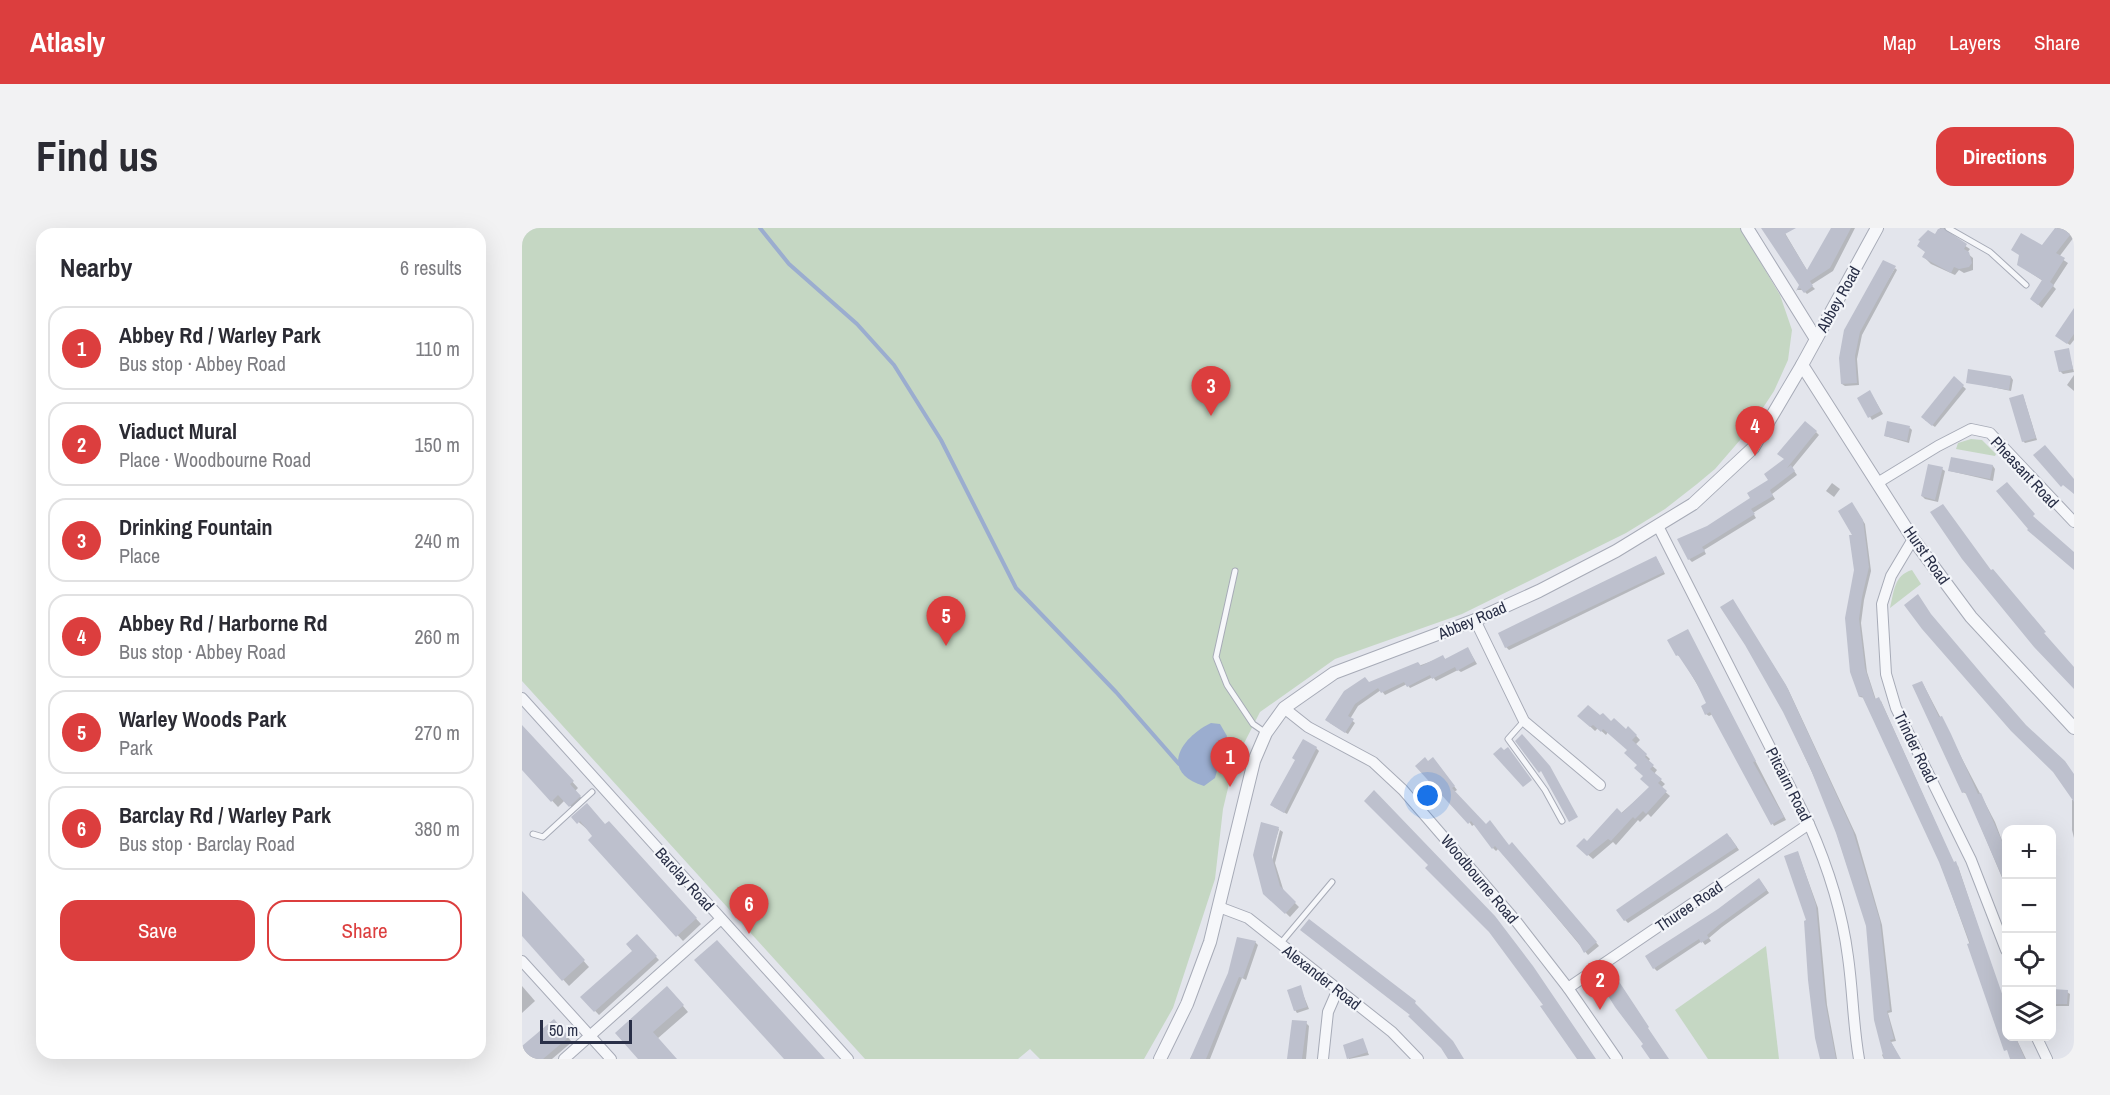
<!DOCTYPE html>
<html lang="en">
<head>
<meta charset="utf-8">
<style>
  body { margin:0; font-family:"Archivo Narrow",sans-serif; background:#f2f2f3; color:#2b2b33 }
  .controls { position:absolute; right:18px; bottom:18px; display:grid; overflow:hidden; border-radius:12px; box-shadow:0 6px 24px #0002 }
  .controls button { width:54px; height:54px; display:grid; place-items:center; padding:0; border:0; border-bottom:2px solid #e1e1e2; background:#fff; color:#2b2b33; font:30px sans-serif }
  .scale { position:absolute; left:18px; bottom:15px; width:92px; box-sizing:border-box; padding-left:6px; border:3px solid #292f47; border-top:0; font-size:16px; line-height:21px; white-space:nowrap; color:#292f47; -webkit-text-stroke:4px #f3f5f9; paint-order:stroke }
  .you { position:absolute; left:906px; top:568px; width:21px; height:21px; margin:-15px; border:4px solid #fff; border-radius:50%; background:#1a73e8; box-shadow:0 0 0 9px #1a73e833 }
  .badge { display:grid; place-items:center; width:39px; height:39px; border-radius:50%; background:#dc3e3e; color:#fff; font-size:20px; font-weight:700 }
  .pin { position:absolute; translate:-50% -50px; filter:drop-shadow(0 2px 3px #0008) }
  .pin::after { content:''; position:absolute; top:32px; width:21px; height:18px; background:inherit; clip-path:polygon(0 0,100% 0,50% 100%) }
  .list { margin:0; padding:0; list-style:none }
  h2 { display:flex; justify-content:space-between; align-items:center; height:78px; margin:0; padding:0 24px; font-size:26px }
  h2 small { font-size:20px; font-weight:400; color:#7c7c81 }
  .list li { display:grid; grid-template-columns:39px 1fr auto; gap:18px; align-items:center; box-sizing:border-box; height:84px; margin:0 12px 12px; padding:0 12px; border:2px solid #e1e1e2; border-radius:18px }
  .list b { display:block; font-size:22px; white-space:nowrap }
  .list p { margin:0; font-size:20px; white-space:nowrap; color:#7c7c81 }
  .list em { font-size:20px; font-style:normal; color:#7c7c81 }
  .actions { display:flex; gap:12px; padding:18px 24px }
  .actions a { flex:1; padding:14px 0; border:2px solid #dc3e3e; border-radius:18px; text-align:center; font-size:21px; color:#dc3e3e }
  .actions .main { background:#dc3e3e; color:#fff }
  .icon { flex:none; width:33px; height:33px; fill:none; stroke:currentColor; stroke-width:2; stroke-linecap:round; stroke-linejoin:round }
  .map { position:relative; flex:none; width:1552px; height:831px; overflow:hidden; border-radius:18px }
  header { display:flex; align-items:center; gap:36px; box-sizing:border-box; height:84px; padding:0 30px; background:#dc3e3e; color:#fff }
  header strong { font-size:28px }
  nav { display:flex; gap:33px; margin-inline-start:auto; font-size:21px }
  .intro { display:flex; align-items:center; justify-content:space-between; box-sizing:border-box; height:144px; padding:0 36px }
  h1 { margin:0; font-size:42px }
  .button { padding:15px 27px; border-radius:18px; background:#dc3e3e; color:#fff; font-size:21px; font-weight:700 }
  main { display:flex; gap:36px; padding:0 36px }
  aside { flex:1; background:#fff; border-radius:18px; box-shadow:0 6px 24px #0002 }
  .map>svg:first-child { display:block }
  .green { fill:#c5d7c3 }
  .water { fill:#9badcf }
  .shadow { fill:#0003 }
  .lines { fill:none; stroke-linecap:round; stroke-linejoin:round }
  .stream { stroke:#9badcf; stroke-width:4 }
  .building { fill:#bdc0cd }
  .service-casing { stroke:#a7abb7; stroke-width:7 }
  .minor-casing { stroke:#a7abb7; stroke-width:12 }
  .tertiary-casing { stroke:#a7abb7; stroke-width:14 }
  .service { stroke:#f6f7fa; stroke-width:5 }
  .minor { stroke:#f6f7fa; stroke-width:10 }
  .tertiary { stroke:#f6f7fa; stroke-width:12 }
  .labels { text-anchor:middle; dominant-baseline:central; stroke-width:4.5; stroke-linejoin:round; paint-order:stroke }
  .street-label { font-size:16px; fill:#292f47; stroke:#f3f5f9 }
</style>
</head>
<body>
<header>
<strong>Atlasly</strong>
<nav><a>Map</a><a>Layers</a><a>Share</a></nav>
</header>
<div class="intro"><h1>Find us</h1><a class="button">Directions</a></div>
<main>
<aside>
<h2>Nearby<small>6 results</small></h2>
<ul class="list">
<li><span class="badge">1</span><div><b>Abbey Rd / Warley Park</b><p>Bus stop · Abbey Road</p></div><em>110 m</em></li>
<li><span class="badge">2</span><div><b>Viaduct Mural</b><p>Place · Woodbourne Road</p></div><em>150 m</em></li>
<li><span class="badge">3</span><div><b>Drinking Fountain</b><p>Place</p></div><em>240 m</em></li>
<li><span class="badge">4</span><div><b>Abbey Rd / Harborne Rd</b><p>Bus stop · Abbey Road</p></div><em>260 m</em></li>
<li><span class="badge">5</span><div><b>Warley Woods Park</b><p>Park</p></div><em>270 m</em></li>
<li><span class="badge">6</span><div><b>Barclay Rd / Warley Park</b><p>Bus stop · Barclay Road</p></div><em>380 m</em></li>
</ul>
<div class="actions"><a class="main">Save</a><a>Share</a></div>
</aside>
<div class="map">
<svg width="1552" height="831" viewBox="0 0 1552 831">
  <rect width="100%" height="100%" fill="#e3e5ec"/>
  <g class="green">
    <polygon points="0,0 1218,0 1258,67 1270,102 1266,132 1252,163 1225,204 1193,241 1175,256 1143,281 1104,305 940,386 813,431 738,484 712,535 701,581 693,651 651,780 622,831 518,831 508,821 496,831 343,831 0,453"/>
    <polygon points="1449,211 1460,212 1474,226 1473,228 1434,221 1436,215"/>
    <path d="M1390 342 1399 356 1368 380C1372 364 1372 347 1390 342Z"/>
    <polygon points="1244,718 1257,831 1186,831 1153,782"/>
  </g>
  <path class="water" d="M689 495 698 496 705 508 693 550 682 558C637 544 658 510 689 495Z"/>
  <g class="shadow">
    <polygon points="1244,0 1260,0 1286,44 1311,0 1333,0 1311,43 1289,57 1293,61 1285,66 1281,62 1275,62 1278,57"/>
    <polygon points="1418,0 1427,0 1425,6 1448,21 1445,25 1451,30 1451,42 1442,45 1437,42 1433,47 1409,36 1402,29"/>
    <polygon points="1535,0 1552,0 1552,9 1537,29 1546,35 1531,58 1534,61 1520,80 1513,74 1521,53 1497,37 1499,28 1520,19"/>
    <polygon points="1373,40 1375,42 1340,107 1335,131 1337,157 1323,158 1320,156 1319,130"/>
    <polygon points="1552,83 1552,112 1548,117 1537,110"/>
    <polygon points="1546,122 1552,144 1541,146 1538,143"/>
    <polygon points="1552,147 1552,163 1545,157"/>
    <polygon points="1489,149 1491,152 1489,163 1446,154"/>
    <polygon points="1432,150 1444,161 1413,199 1403,192"/>
    <polygon points="1350,167 1361,186 1350,192 1337,170"/>
    <polygon points="1501,167 1515,212 1503,215 1501,213"/>
    <polygon points="1388,200 1390,202 1387,215 1363,208"/>
    <polygon points="1294,204 1297,207 1270,240 1275,247 1250,266 1253,271 1231,285 1234,290 1182,322 1184,326 1170,334 1167,331 1186,300 1230,270"/>
    <polygon points="1471,238 1473,241 1471,253 1428,243"/>
    <polygon points="1420,241 1423,243 1416,274 1403,271 1400,268"/>
    <polygon points="1310,255 1318,261 1312,269 1304,263"/>
    <polygon points="1332,279 1343,296 1349,343 1342,372 1339,395 1345,444 1354,472 1359,473 1432,636 1436,638 1484,782 1484,808 1493,808 1504,831 1489,831 1418,634 1343,470 1338,469"/>
    <polygon points="1134,329 1143,346 987,422 984,419"/>
    <polygon points="1211,373 1266,461 1334,607 1360,697 1370,784 1366,785 1374,813 1369,814 1378,831 1362,831 1360,827 1362,825 1345,698 1306,579"/>
    <polygon points="1166,403 1264,592 1252,598 1191,486 1187,488 1184,486 1186,475 1159,429 1155,427"/>
    <polygon points="946,421 955,436 939,444 936,442 914,453 911,449 888,460 885,456 863,467 859,462 836,478 828,491 833,495 826,506 808,495 847,456 921,429 924,432"/>
    <polygon points="1400,454 1473,594 1484,623 1484,659 1445,566 1441,564"/>
    <polygon points="1057,488 1089,495 1104,503 1107,500 1118,512 1113,517 1128,531 1126,534 1135,542 1132,546 1143,556 1139,560 1148,568 1129,589 1126,586 1118,594 1116,592 1094,617 1091,614 1071,631 1056,618 1065,615 1129,559 1107,522 1086,504 1084,507 1076,500 1073,503"/>
    <polygon points="0,498 56,560 53,563 63,574 53,583 43,572 36,579 0,540"/>
    <polygon points="794,520 797,523 765,586 752,579"/>
    <polygon points="914,534 935,562 932,564 963,598 987,618 993,619 1077,718 1066,727 977,620 974,623 971,620 953,596 950,598 948,595 895,538"/>
    <polygon points="1550,572 1552,572 1552,610 1550,602"/>
    <polygon points="52,590 92,601 179,696 161,713 68,612 73,608"/>
    <polygon points="740,596 757,601 746,636 749,637 758,602 761,604 753,635 762,664 777,679 768,689 743,665 732,627"/>
    <polygon points="1208,609 1217,622 1106,695 1103,692"/>
    <polygon points="1276,625 1296,680 1305,777 1315,831 1300,831 1286,693"/>
    <polygon points="1239,654 1247,665 1200,699 1187,710 1189,713 1183,717 1180,713 1135,743 1132,740"/>
    <polygon points="0,664 67,739 47,758 0,706"/>
    <polygon points="115,709 137,732 77,787 60,769 112,723"/>
    <polygon points="733,714 736,717 724,752 720,750 688,831 668,831"/>
    <polygon points="0,758 13,773 0,785"/>
    <polygon points="778,759 787,781 775,785 773,782"/>
    <polygon points="1530,763 1545,764 1548,766 1547,778 1530,778"/>
    <polygon points="151,766 166,784 135,811 153,831 119,831 95,805"/>
    <polygon points="784,795 787,798 784,831 767,831"/>
    <polygon points="36,798 50,814 30,831 0,831 0,820"/>
    <polygon points="840,812 847,827 827,831 822,818"/>
  </g>
  <g class="lines">
    <polyline class="stream" points="238,0 267,36 335,96 372,137 419,212 494,360 594,464 657,536"/>
  </g>
  <g class="building">
    <polygon points="1239,0 1274,0 1263,6 1285,42 1309,0 1329,0 1308,40 1288,53 1291,58 1282,65 1278,60 1274,63 1277,57"/>
    <polygon points="1421,0 1445,16 1442,21 1447,24 1450,35 1447,39 1437,41 1432,39 1429,45 1400,29 1403,24 1395,18 1398,13 1396,12 1406,2 1413,6 1416,1"/>
    <polygon points="1533,0 1552,2 1534,25 1543,30 1528,54 1532,57 1516,77 1508,71 1520,52 1495,37 1497,27 1489,22 1499,5 1520,17"/>
    <polygon points="1361,32 1374,38 1338,104 1333,128 1335,155 1319,156 1317,130 1322,102"/>
    <polygon points="1552,80 1552,106 1545,116 1533,108"/>
    <polygon points="1547,120 1551,141 1537,144 1532,123"/>
    <polygon points="1446,141 1489,148 1487,162 1444,155"/>
    <polygon points="1432,148 1442,157 1410,198 1399,189"/>
    <polygon points="1348,162 1359,183 1346,190 1335,170"/>
    <polygon points="1501,166 1514,210 1500,214 1487,170"/>
    <polygon points="1283,193 1295,203 1265,240 1269,237 1273,243 1248,262 1251,268 1229,281 1233,286 1180,319 1183,323 1166,332 1155,311 1185,298 1228,270 1225,265 1246,252 1242,246 1262,231 1255,226"/>
    <polygon points="1365,193 1388,198 1385,213 1362,208"/>
    <polygon points="1523,217 1552,251 1552,266 1541,257 1539,259 1511,227"/>
    <polygon points="1429,229 1471,237 1468,251 1426,243"/>
    <polygon points="1406,236 1421,239 1413,272 1399,268"/>
    <polygon points="1485,254 1513,286 1511,288 1552,324 1552,342 1505,302 1506,301 1474,263"/>
    <polygon points="1330,274 1341,292 1347,339 1340,369 1337,391 1343,440 1353,471 1357,469 1432,634 1434,633 1485,780 1485,808 1493,808 1503,831 1488,831 1485,822 1482,823 1445,716 1448,715 1417,634 1340,468 1337,469 1328,444 1323,390 1332,342 1327,307 1330,307 1316,283"/>
    <polygon points="1421,276 1469,342 1471,341 1524,404 1522,405 1552,439 1552,461 1512,419 1440,331 1408,284"/>
    <polygon points="1134,328 1142,344 983,420 976,405"/>
    <polygon points="1396,366 1409,386 1470,458 1504,497 1543,533 1552,546 1552,574 1531,544 1489,503 1400,401 1382,377"/>
    <polygon points="1211,371 1264,457 1331,603 1358,693 1368,782 1365,783 1372,811 1368,812 1379,831 1362,831 1352,792 1344,698 1314,605 1289,542 1261,484 1223,417 1198,379"/>
    <polygon points="1166,401 1234,533 1231,534 1262,589 1249,597 1188,484 1183,487 1179,478 1184,475 1174,454 1156,427 1154,428 1145,412"/>
    <polygon points="946,419 953,433 935,443 933,439 910,451 908,447 885,459 882,454 859,465 856,460 833,476 826,488 832,491 823,505 803,492 822,463 843,449 847,454 896,434 899,438 921,427 923,431"/>
    <polygon points="1400,453 1417,489 1420,488 1429,506 1456,566 1459,565 1482,618 1485,660 1443,564 1440,565 1390,457"/>
    <polygon points="1066,477 1078,487 1081,485 1089,493 1092,490 1104,501 1106,498 1115,507 1110,512 1125,526 1123,529 1132,537 1128,541 1140,551 1136,555 1145,563 1124,586 1121,583 1113,591 1111,589 1089,613 1086,611 1065,628 1054,618 1062,610 1065,613 1095,580 1100,585 1127,559 1118,551 1121,548 1112,540 1115,537 1102,525 1105,522 1081,501 1079,504 1071,497 1068,499 1055,488"/>
    <polygon points="0,497 52,553 48,556 59,568 47,579 36,567 29,574 0,542"/>
    <polygon points="1000,506 1028,538 1056,589 1047,594 1019,543 1017,545 993,513"/>
    <polygon points="781,511 795,519 762,585 748,577 773,532 770,530"/>
    <polygon points="979,519 982,522 986,519 1010,552 1001,559 971,526"/>
    <polygon points="903,529 906,533 911,529 933,558 930,560 964,596 968,592 987,617 990,614 1075,714 1062,725 1056,714 973,618 970,621 949,593 946,596 893,538"/>
    <polygon points="852,562 973,688 1011,738 1074,831 1055,831 1018,778 1021,777 967,704 903,640 906,637 842,573"/>
    <polygon points="65,575 83,596 87,593 175,690 154,709 66,612 70,608 58,593 55,596 49,589"/>
    <polygon points="739,594 757,599 750,629 758,658 774,674 763,686 741,666 731,627"/>
    <polygon points="1205,605 1215,619 1102,693 1094,682"/>
    <polygon points="1276,623 1294,677 1303,773 1314,831 1298,831 1293,810 1286,752 1282,693 1284,692 1262,628"/>
    <polygon points="1237,650 1245,662 1198,696 1185,707 1187,710 1179,715 1177,711 1131,741 1123,728 1196,681"/>
    <polygon points="0,663 63,732 40,753 0,708"/>
    <polygon points="787,691 894,773 893,775 931,813 942,831 926,831 919,820 886,788 888,787 778,702"/>
    <polygon points="115,706 135,728 72,784 58,769 110,723 104,716"/>
    <polygon points="715,709 734,713 721,750 717,749 684,831 668,831 706,745"/>
    <polygon points="195,712 303,831 262,831 172,732"/>
    <polygon points="1094,749 1127,799 1126,800 1147,831 1128,831 1119,818 1121,816 1093,779 1080,758"/>
    <polygon points="779,757 785,779 772,783 765,762"/>
    <polygon points="145,758 162,777 131,804 155,831 116,831 93,805"/>
    <polygon points="1530,761 1546,762 1545,776 1530,776"/>
    <polygon points="32,791 47,809 21,831 0,831 0,818"/>
    <polygon points="770,792 785,793 780,831 765,831"/>
    <polygon points="841,810 846,824 825,831 821,817"/>
  </g>
  <g class="lines">
    <g class="service-casing">
      <g id="service">
        <polyline points="1426,0 1468,24 1504,57"/>
        <polyline points="713,343 694,429 705,457 731,496 744,505"/>
        <polyline points="1002,493 986,511 1023,562 1040,593"/>
        <polyline points="11,606 21,609 70,564"/>
        <polyline points="758,716 810,654"/>
      </g>
    </g>
    <g class="minor-casing">
      <g id="minor">
        <polyline points="1357,254 1416,218 1449,201 1468,205 1552,294"/>
        <path d="M1137 300 1287 596C1306 639 1320 682 1326 729 1331 764 1331 797 1337 831"/>
        <polyline points="1391,311 1369,348 1360,376 1364,446 1374,480 1449,632 1484,722"/>
        <polyline points="953,392 1002,493 1078,557"/>
        <polyline points="0,470 326,831"/>
        <polyline points="762,480 786,499 851,534 881,562 994,693 1046,760 1095,831"/>
        <polyline points="697,679 726,690 870,804 896,831"/>
        <polyline points="0,733 89,831"/>
        <polyline points="1046,760 1287,596"/>
        <polyline points="1514,808 1525,831"/>
        <polyline points="42,831 199,691"/>
        <polyline points="801,831 806,784 816,761"/>
      </g>
    </g>
    <g class="tertiary-casing">
      <g id="tertiary">
        <polyline points="1225,0 1294,111"/>
        <polyline points="1280,137 1391,311 1449,389 1552,500"/>
        <polyline points="638,831 665,776 688,714 732,533 744,505 762,480 812,445 953,392 1017,363 1094,323 1171,276 1231,220 1280,137 1355,0"/>
      </g>
    </g>
    <use href="#service" class="service"/>
    <use href="#minor" class="minor"/>
    <use href="#tertiary" class="tertiary"/>
  </g>
  <g class="labels">
    <g class="street-label">
      <text transform="translate(1316 71) rotate(-61)">Abbey Road</text>
      <text transform="translate(1503 244) rotate(47)">Pheasant Road</text>
      <text transform="translate(1405 327) rotate(55)">Hurst Road</text>
      <text transform="translate(950 392) rotate(-23)">Abbey Road</text>
      <text transform="translate(1394 519) rotate(64)">Trinder Road</text>
      <text transform="translate(1267 556) rotate(63)">Pitcairn Road</text>
      <text transform="translate(163 651) rotate(48)">Barclay Road</text>
      <text transform="translate(958 651) rotate(50)">Woodbourne Road</text>
      <text transform="translate(1167 678) rotate(-34)">Thuree Road</text>
      <text transform="translate(800 749) rotate(38)">Alexander Road</text>
    </g>
  </g>
</svg>
<div class="controls">
<button>+</button>
<button>−</button>
<button><svg class="icon" aria-label="locate" viewBox="0 0 24 24"><circle cx="12" cy="12" r="6"/><path d="M12 2v4M12 18v4M2 12h4M18 12h4"/></svg></button>
<button><svg class="icon" aria-label="layers" viewBox="0 0 24 24"><path d="M12 4l9 5-9 5-9-5zM3 14l9 5 9-5"/></svg></button>
</div>
<div class="scale">50 m</div>
<div class="you"></div>
<div class="pin badge" style="left:708px;top:559px">1</div>
<div class="pin badge" style="left:1078px;top:782px">2</div>
<div class="pin badge" style="left:689px;top:188px">3</div>
<div class="pin badge" style="left:1233px;top:228px">4</div>
<div class="pin badge" style="left:424px;top:418px">5</div>
<div class="pin badge" style="left:227px;top:706px">6</div>
</div>
</main>
</body>
</html>
